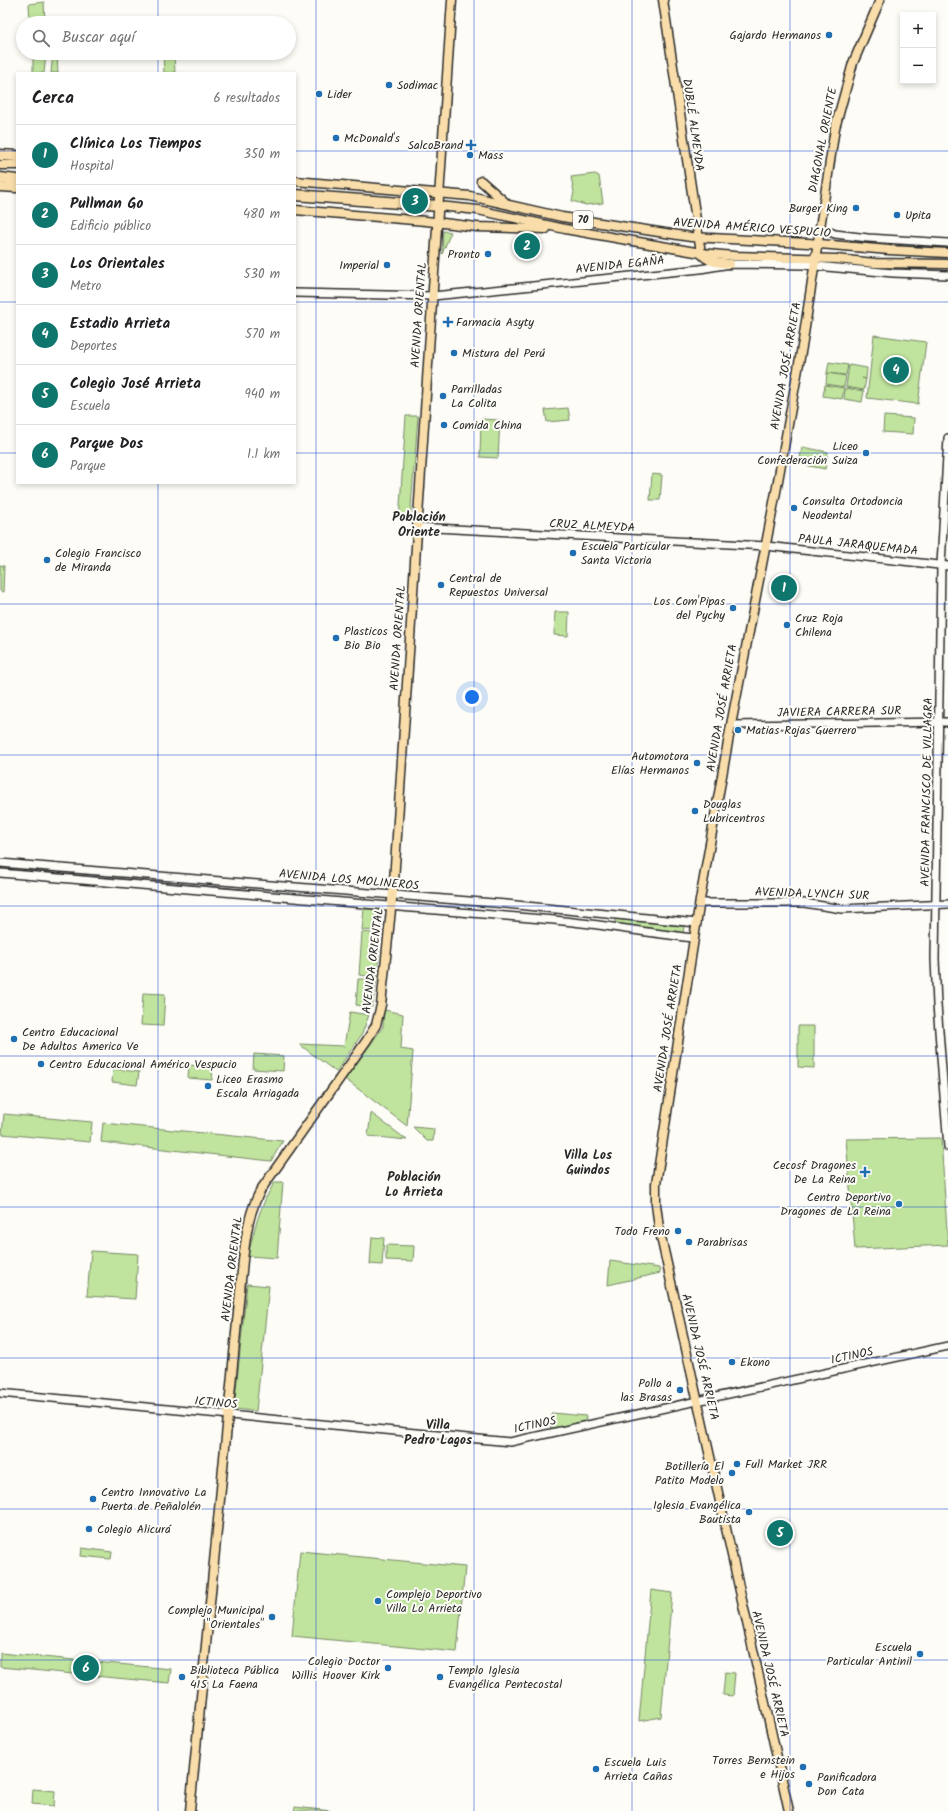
<!DOCTYPE html>
<html lang="es">
<head>
<meta charset="utf-8">
<style>
  body { margin:0; font-family:Kalam,sans-serif; background:#f6f6f6; color:#202124 }
  .controls { position:absolute; right:12px; top:12px; display:grid; overflow:hidden; border-radius:0px; box-shadow:0 2px 6px #0003 }
  .controls button { width:36px; height:36px; display:grid; place-items:center; padding:0; border:0; border-bottom:1px solid #e0e0e0; background:#fff; color:#202124; font:20px sans-serif }
  .you { position:absolute; left:472px; top:697px; width:14px; height:14px; margin:-10px; border:3px solid #fff; border-radius:50%; background:#1a73e8; box-shadow:0 0 0 6px #1a73e833 }
  .badge { display:grid; place-items:center; width:26px; height:26px; border-radius:50%; background:#0f766e; color:#fff; font-size:13px; font-weight:700 }
  .pin { position:absolute; translate:-50% -50%; border:2px solid #fff; box-shadow:0 1px 4px #0006 }
  .list { margin:0; padding:0; list-style:none }
  h2 { display:flex; justify-content:space-between; align-items:center; height:52px; margin:0; padding:0 16px; font-size:17px }
  h2 small { font-size:13px; font-weight:400; color:#757577 }
  .list li { display:grid; grid-template-columns:26px 1fr auto; gap:12px; align-items:center; box-sizing:border-box; height:60px; padding:0 16px; border-top:1px solid #e0e0e0 }
  .list b { display:block; font-size:15px; white-space:nowrap }
  .list p { margin:0; font-size:13px; white-space:nowrap; color:#757577 }
  .list em { font-size:13px; font-style:normal; color:#757577 }
  .icon { flex:none; width:22px; height:22px; fill:none; stroke:currentColor; stroke-width:2; stroke-linecap:round; stroke-linejoin:round }
  .map { position:relative; flex:none; width:948px; height:1811px; overflow:hidden }
  .search { position:absolute; background:#fff; box-shadow:0 2px 6px #0003; left:16px; top:16px; width:280px; height:44px; display:flex; align-items:center; gap:10px; box-sizing:border-box; padding:0 14px; border-radius:22px; color:#757577; font-size:15px }
  .panel { position:absolute; background:#fff; box-shadow:0 2px 6px #0003; left:16px; top:72px; width:280px; height:412px; border-radius:0px }
  .map>svg:first-child { display:block }
  .green { fill:#c0e49e; stroke:#768864 }
  .lines { fill:none; stroke-linecap:round; stroke-linejoin:round }
  .minor-casing { stroke:#2b2b2b; stroke-width:10 }
  .major-casing { stroke:#2b2b2b; stroke-width:11 }
  .highway-casing { stroke:#2b2b2b; stroke-width:13 }
  .minor { stroke:#fdfcf7; stroke-width:7 }
  .major { stroke:#f9deab; stroke-width:8 }
  .highway { stroke:#f9deab; stroke-width:10 }
  .grid { fill:none; stroke:#1d4ed8; stroke-width:1; stroke-opacity:0.55 }
  .poi-dot { fill:#1f6fb2; stroke:#fdfcf7; stroke-width:1.5 }
  .labels { text-anchor:middle; dominant-baseline:central; stroke-width:4; stroke-linejoin:round; paint-order:stroke }
  .shield { fill:#fdfcf7; stroke:#6a6a68; stroke-width:1 }
  .shield-label { font-size:11px; font-weight:bold; fill:#2b2b2b }
  .poi-label { font-size:12px; fill:#2b2b2b; stroke:#fdfcf7; text-anchor:start }
  .street-label { font-size:12px; fill:#2b2b2b; stroke:#fdfcf7 }
  .neighbourhood-label { font-size:13px; font-weight:bold; fill:#2b2b2b; stroke:#fdfcf7 }
</style>
</head>
<body>
<div class="map">
<svg width="948" height="1811" viewBox="0 0 948 1811">
  <rect width="100%" height="100%" fill="#fdfcf7"/>
  <filter id="ink" filterUnits="userSpaceOnUse"><feTurbulence type="fractalNoise" baseFrequency=".025" numOctaves="2"/><feDisplacementMap in="SourceGraphic" scale="8" xChannelSelector="R" yChannelSelector="G"/><feConvolveMatrix kernelMatrix="1 2 1 2 8 2 1 2 1" color-interpolation-filters="sRGB"/></filter>
  <g filter="url(#ink)">
    <g class="green">
      <polygon points="44,2 45,23 30,23 29,4"/>
      <polygon points="46,53 44,73 33,73 33,54"/>
      <polygon points="53,53 57,53 58,73 51,73"/>
      <polygon points="163,53 174,53 175,73 164,73"/>
      <polygon points="595,174 599,176 603,203 586,205 572,201 574,192 571,177"/>
      <polygon points="443,231 451,232 442,254"/>
      <polygon points="874,335 926,342 918,404 867,398"/>
      <polygon points="829,362 848,365 846,375 827,373"/>
      <polygon points="849,365 867,368 866,379 862,378 866,379 864,390 846,387"/>
      <polygon points="827,373 846,376 844,387 826,384"/>
      <polygon points="825,385 844,388 842,399 823,396"/>
      <polygon points="845,388 864,391 862,402 844,399"/>
      <polygon points="568,408 570,420 547,422 545,410"/>
      <polygon points="406,416 418,416 410,521 399,520"/>
      <polygon points="884,416 914,418 913,434 883,432"/>
      <polygon points="481,419 500,420 498,458 480,457"/>
      <polygon points="802,447 828,452 825,469 799,464"/>
      <polygon points="652,474 662,475 660,500 650,500"/>
      <polygon points="0,565 4,566 3,592 0,591"/>
      <polygon points="555,612 569,612 568,636 554,635"/>
      <polygon points="364,909 382,910 381,931 362,930"/>
      <polygon points="615,919 680,926 684,927 683,933 615,923"/>
      <polygon points="362,932 380,934 377,977 359,975"/>
      <polygon points="358,979 377,979 372,1007 356,1005"/>
      <polygon points="143,993 165,994 163,1026 141,1025"/>
      <polygon points="384,1010 403,1014 401,1049 413,1051 407,1126 345,1079 383,1027"/>
      <polygon points="350,1012 369,1015 362,1034 336,1072 299,1044 344,1046"/>
      <polygon points="798,1026 814,1026 814,1068 798,1067"/>
      <polygon points="254,1054 284,1056 283,1071 253,1069"/>
      <polygon points="189,1065 213,1067 212,1080 188,1078"/>
      <polygon points="113,1069 139,1072 137,1085 112,1082"/>
      <polygon points="371,1113 407,1140 368,1136"/>
      <polygon points="4,1114 92,1122 90,1142 2,1134"/>
      <polygon points="103,1123 283,1141 271,1161 101,1142"/>
      <polygon points="413,1127 434,1129 433,1141 427,1141"/>
      <polygon points="941,1138 948,1245 855,1249 846,1139"/>
      <path d="M275 1182H283L277 1258 248 1256C254 1229 260 1205 275 1182Z"/>
      <polygon points="372,1237 384,1238 382,1265 370,1264"/>
      <polygon points="386,1245 414,1246 413,1261 386,1260"/>
      <polygon points="91,1251 138,1254 135,1299 87,1296"/>
      <polygon points="610,1261 659,1268 660,1273 608,1285"/>
      <polygon points="247,1284 269,1286 256,1411 234,1409"/>
      <polygon points="552,1413 586,1416 585,1423 550,1432"/>
      <polygon points="82,1548 112,1552 111,1559 81,1556"/>
      <polygon points="300,1551 465,1567 457,1652 292,1636"/>
      <polygon points="651,1590 672,1593 661,1717 639,1721"/>
      <polygon points="0,1653 171,1669 169,1683 0,1667"/>
      <polygon points="725,1672 735,1673 733,1696 723,1695"/>
      <polygon points="33,1789 55,1791 54,1806 32,1804"/>
      <polygon points="295,1807 331,1811 294,1811"/>
    </g>
    <g class="lines">
      <g class="minor-casing">
        <g id="minor">
          <polyline points="820,228 835,234 868,238 948,243"/>
          <polyline points="295,293 433,296 700,269 730,264 805,265 893,273 948,275"/>
          <polyline points="948,438 941,565 935,959 937,1005 948,1147"/>
          <polyline points="417,527 766,546 948,566"/>
          <polyline points="731,725 948,722"/>
          <polyline points="0,863 506,904 697,923"/>
          <path d="M0 873 554 920C601 924 647 933 694 938"/>
          <polyline points="700,903 804,903 842,909 948,904"/>
          <polyline points="0,1393 510,1442 948,1346"/>
        </g>
      </g>
      <g class="major-casing">
        <g id="major">
          <polyline points="663,0 701,253"/>
          <polyline points="0,165 17,165"/>
          <polyline points="295,181 470,196 562,217 691,237 808,243 889,250 948,253"/>
          <polyline points="481,181 506,203"/>
          <polyline points="0,187 17,188"/>
          <polyline points="439,206 478,210 565,229 701,253 734,256 836,259 875,263 948,264"/>
          <polyline points="295,210 426,221 477,227 546,229"/>
          <path d="M701 253C707 262 719 263 730 264"/>
          <path d="M190 1811 243 1260C246 1234 249 1210 262 1188L367 1040 376 1025 381 1005 394 881 452 0"/>
          <polyline points="789,1811 659,1228 656,1204 656,1184 700,900 731,725 776,492 803,341 835,128 853,63 880,0"/>
        </g>
      </g>
      <g class="highway-casing">
        <g id="highway">
          <polyline points="0,155 17,156"/>
          <polyline points="0,178 17,180"/>
          <polyline points="295,195 439,206"/>
        </g>
      </g>
      <use href="#minor" class="minor"/>
      <use href="#major" class="major"/>
      <use href="#highway" class="highway"/>
    </g>
  </g>
  <path class="grid" d="M158 0V23M316 0V1811M474 0V1811M632 0V1811M790 0V1811M158 53V73M0 151H17M295 151H948M0 302H17M295 302H948M0 453H17M295 453H948M158 483V1811M0 604H948M0 755H948M0 906H948M0 1056H948M0 1207H948M0 1358H948M0 1509H948M0 1660H948"/>
  <g class="poi-dot">
    <circle cx="829" cy="35" r="4"/>
    <circle cx="389" cy="85" r="4"/>
    <circle cx="319" cy="94" r="4"/>
    <circle cx="336" cy="138" r="4"/>
    <path d="M469 139h4v4h4v4h-4v4h-4v-4h-4v-4h4z"/>
    <circle cx="470" cy="155" r="4"/>
    <circle cx="856" cy="208" r="4"/>
    <circle cx="897" cy="215" r="4"/>
    <circle cx="488" cy="254" r="4"/>
    <circle cx="387" cy="265" r="4"/>
    <path d="M446 316h4v4h4v4h-4v4h-4v-4h-4v-4h4z"/>
    <circle cx="454" cy="353" r="4"/>
    <circle cx="443" cy="396" r="4"/>
    <circle cx="444" cy="425" r="4"/>
    <circle cx="866" cy="453" r="4"/>
    <circle cx="794" cy="508" r="4"/>
    <circle cx="573" cy="553" r="4"/>
    <circle cx="47" cy="560" r="4"/>
    <circle cx="441" cy="585" r="4"/>
    <circle cx="733" cy="608" r="4"/>
    <circle cx="787" cy="625" r="4"/>
    <circle cx="336" cy="638" r="4"/>
    <circle cx="738" cy="730" r="4"/>
    <circle cx="697" cy="763" r="4"/>
    <circle cx="695" cy="811" r="4"/>
    <circle cx="14" cy="1039" r="4"/>
    <circle cx="41" cy="1064" r="4"/>
    <circle cx="208" cy="1086" r="4"/>
    <path d="M863 1166h4v4h4v4h-4v4h-4v-4h-4v-4h4z"/>
    <circle cx="899" cy="1204" r="4"/>
    <circle cx="678" cy="1231" r="4"/>
    <circle cx="689" cy="1242" r="4"/>
    <circle cx="732" cy="1362" r="4"/>
    <circle cx="680" cy="1390" r="4"/>
    <circle cx="737" cy="1464" r="4"/>
    <circle cx="732" cy="1473" r="4"/>
    <circle cx="93" cy="1499" r="4"/>
    <circle cx="749" cy="1512" r="4"/>
    <circle cx="89" cy="1529" r="4"/>
    <circle cx="378" cy="1601" r="4"/>
    <circle cx="272" cy="1617" r="4"/>
    <circle cx="920" cy="1654" r="4"/>
    <circle cx="388" cy="1668" r="4"/>
    <circle cx="182" cy="1677" r="4"/>
    <circle cx="440" cy="1677" r="4"/>
    <circle cx="803" cy="1767" r="4"/>
    <circle cx="596" cy="1769" r="4"/>
    <circle cx="809" cy="1784" r="4"/>
  </g>
  <g class="labels">
    <rect class="shield" x="573" y="211" width="20" height="18" rx="3"/>
    <g class="shield-label">
      <text x="583" y="220">70</text>
    </g>
    <g class="poi-label">
      <text x="821" y="35" text-anchor="end">Gajardo Hermanos</text>
      <text x="397" y="85">Sodimac</text>
      <text x="327" y="94">Lider</text>
      <text x="344" y="138">McDonald's</text>
      <text x="463" y="145" text-anchor="end">SalcoBrand</text>
      <text x="478" y="155">Mass</text>
      <text x="848" y="208" text-anchor="end">Burger King</text>
      <text x="905" y="215">Upita</text>
      <text x="480" y="254" text-anchor="end">Pronto</text>
      <text x="379" y="265" text-anchor="end">Imperial</text>
      <text x="456" y="322">Farmacia Asyty</text>
      <text x="462" y="353">Mistura del Perú</text>
      <text x="451" y="389">Parrilladas<tspan x="451" dy="14">La Colita</tspan></text>
      <text x="452" y="425">Comida China</text>
      <text x="858" y="446" text-anchor="end">Liceo<tspan x="858" dy="14">Confederación Suiza</tspan></text>
      <text x="802" y="501">Consulta Ortodoncia<tspan x="802" dy="14">Neodental</tspan></text>
      <text x="581" y="546">Escuela Particular<tspan x="581" dy="14">Santa Victoria</tspan></text>
      <text x="55" y="553">Colegio Francisco<tspan x="55" dy="14">de Miranda</tspan></text>
      <text x="449" y="578">Central de<tspan x="449" dy="14">Repuestos Universal</tspan></text>
      <text x="725" y="601" text-anchor="end">Los Com'Pipas<tspan x="725" dy="14">del Pychy</tspan></text>
      <text x="795" y="618">Cruz Roja<tspan x="795" dy="14">Chilena</tspan></text>
      <text x="344" y="631">Plasticos<tspan x="344" dy="14">Bio Bio</tspan></text>
      <text x="746" y="730">Matias Rojas Guerrero</text>
      <text x="689" y="756" text-anchor="end">Automotora<tspan x="689" dy="14">Elías Hermanos</tspan></text>
      <text x="703" y="804">Douglas<tspan x="703" dy="14">Lubricentros</tspan></text>
      <text x="22" y="1032">Centro Educacional<tspan x="22" dy="14">De Adultos Americo Ve</tspan></text>
      <text x="49" y="1064">Centro Educacional Américo Vespucio</text>
      <text x="216" y="1079">Liceo Erasmo<tspan x="216" dy="14">Escala Arriagada</tspan></text>
      <text x="856" y="1165" text-anchor="end">Cecosf Dragones<tspan x="856" dy="14">De La Reina</tspan></text>
      <text x="891" y="1197" text-anchor="end">Centro Deportivo<tspan x="891" dy="14">Dragones de La Reina</tspan></text>
      <text x="670" y="1231" text-anchor="end">Todo Freno</text>
      <text x="697" y="1242">Parabrisas</text>
      <text x="740" y="1362">Ekono</text>
      <text x="672" y="1383" text-anchor="end">Pollo a<tspan x="672" dy="14">las Brasas</tspan></text>
      <text x="745" y="1464">Full Market JRR</text>
      <text x="724" y="1466" text-anchor="end">Botillería El<tspan x="724" dy="14">Patito Modelo</tspan></text>
      <text x="101" y="1492">Centro Innovativo La<tspan x="101" dy="14">Puerta de Peñalolén</tspan></text>
      <text x="741" y="1505" text-anchor="end">Iglesia Evangélica<tspan x="741" dy="14">Bautista</tspan></text>
      <text x="97" y="1529">Colegio Alicurá</text>
      <text x="386" y="1594">Complejo Deportivo<tspan x="386" dy="14">Villa Lo Arrieta</tspan></text>
      <text x="264" y="1610" text-anchor="end">Complejo Municipal<tspan x="264" dy="14">"Orientales"</tspan></text>
      <text x="912" y="1647" text-anchor="end">Escuela<tspan x="912" dy="14">Particular Antinil</tspan></text>
      <text x="380" y="1661" text-anchor="end">Colegio Doctor<tspan x="380" dy="14">Willis Hoover Kirk</tspan></text>
      <text x="190" y="1670">Biblioteca Pública<tspan x="190" dy="14">415 La Faena</tspan></text>
      <text x="448" y="1670">Templo Iglesia<tspan x="448" dy="14">Evangélica Pentecostal</tspan></text>
      <text x="795" y="1760" text-anchor="end">Torres Bernstein<tspan x="795" dy="14">e Hijos</tspan></text>
      <text x="604" y="1762">Escuela Luis<tspan x="604" dy="14">Arrieta Cañas</tspan></text>
      <text x="817" y="1777">Panificadora<tspan x="817" dy="14">Don Cata</tspan></text>
    </g>
    <g class="street-label">
      <text transform="translate(693 125) rotate(82)">DUBLÉ ALMEYDA</text>
      <text transform="translate(823 140) rotate(-79)">DIAGONAL ORIENTE</text>
      <text transform="translate(752 228) rotate(4)">AVENIDA AMÉRICO VESPUCIO</text>
      <text transform="translate(620 265) rotate(-6)">AVENIDA EGAÑA</text>
      <text transform="translate(419 315) rotate(-86)">AVENIDA ORIENTAL</text>
      <text transform="translate(786 366) rotate(-80)">AVENIDA JOSÉ ARRIETA</text>
      <text transform="translate(592 526) rotate(3)">CRUZ ALMEYDA</text>
      <text transform="translate(858 545) rotate(6)">PAULA JARAQUEMADA</text>
      <text transform="translate(398 638) rotate(-86)">AVENIDA ORIENTAL</text>
      <text transform="translate(722 708) rotate(-80)">AVENIDA JOSÉ ARRIETA</text>
      <text transform="translate(839 712) rotate(-1)">JAVIERA CARRERA SUR</text>
      <text transform="translate(927 792) rotate(-89)">AVENIDA FRANCISCO DE VILLAGRA</text>
      <text transform="translate(349 880) rotate(5)">AVENIDA LOS MOLINEROS</text>
      <text transform="translate(812 894) rotate(2)">AVENIDA LYNCH SUR</text>
      <text transform="translate(373 961) rotate(-83)">AVENIDA ORIENTAL</text>
      <text transform="translate(668 1028) rotate(-81)">AVENIDA JOSÉ ARRIETA</text>
      <text transform="translate(232 1269) rotate(-83)">AVENIDA ORIENTAL</text>
      <text transform="translate(852 1356) rotate(-12)">ICTINOS</text>
      <text transform="translate(700 1357) rotate(77)">AVENIDA JOSÉ ARRIETA</text>
      <text transform="translate(216 1403) rotate(5)">ICTINOS</text>
      <text transform="translate(535 1425) rotate(-12)">ICTINOS</text>
      <text transform="translate(770 1674) rotate(77)">AVENIDA JOSÉ ARRIETA</text>
    </g>
    <g class="neighbourhood-label">
      <text x="419" y="517">Población<tspan x="419" dy="15">Oriente</tspan></text>
      <text x="588" y="1155">Villa Los<tspan x="588" dy="15">Guindos</tspan></text>
      <text x="414" y="1177">Población<tspan x="414" dy="15">Lo Arrieta</tspan></text>
      <text x="438" y="1425">Villa<tspan x="438" dy="15">Pedro Lagos</tspan></text>
    </g>
  </g>
</svg>
<div class="controls">
<button>+</button>
<button>−</button>
</div>
<div class="you"></div>
<div class="pin badge" style="left:784px;top:588px">1</div>
<div class="pin badge" style="left:527px;top:246px">2</div>
<div class="pin badge" style="left:415px;top:201px">3</div>
<div class="pin badge" style="left:896px;top:370px">4</div>
<div class="pin badge" style="left:780px;top:1533px">5</div>
<div class="pin badge" style="left:86px;top:1668px">6</div>
<div class="search"><svg class="icon" aria-label="search" viewBox="0 0 24 24"><circle cx="10" cy="10" r="6"/><path d="M15 15l6 6"/></svg>Buscar aquí</div>
<section class="panel">
<h2>Cerca<small>6 resultados</small></h2>
<ul class="list">
<li><span class="badge">1</span><div><b>Clínica Los Tiempos</b><p>Hospital</p></div><em>350 m</em></li>
<li><span class="badge">2</span><div><b>Pullman Go</b><p>Edificio público</p></div><em>480 m</em></li>
<li><span class="badge">3</span><div><b>Los Orientales</b><p>Metro</p></div><em>530 m</em></li>
<li><span class="badge">4</span><div><b>Estadio Arrieta</b><p>Deportes</p></div><em>570 m</em></li>
<li><span class="badge">5</span><div><b>Colegio José Arrieta</b><p>Escuela</p></div><em>940 m</em></li>
<li><span class="badge">6</span><div><b>Parque Dos</b><p>Parque</p></div><em>1.1 km</em></li>
</ul>
</section>
</div>
</body>
</html>
